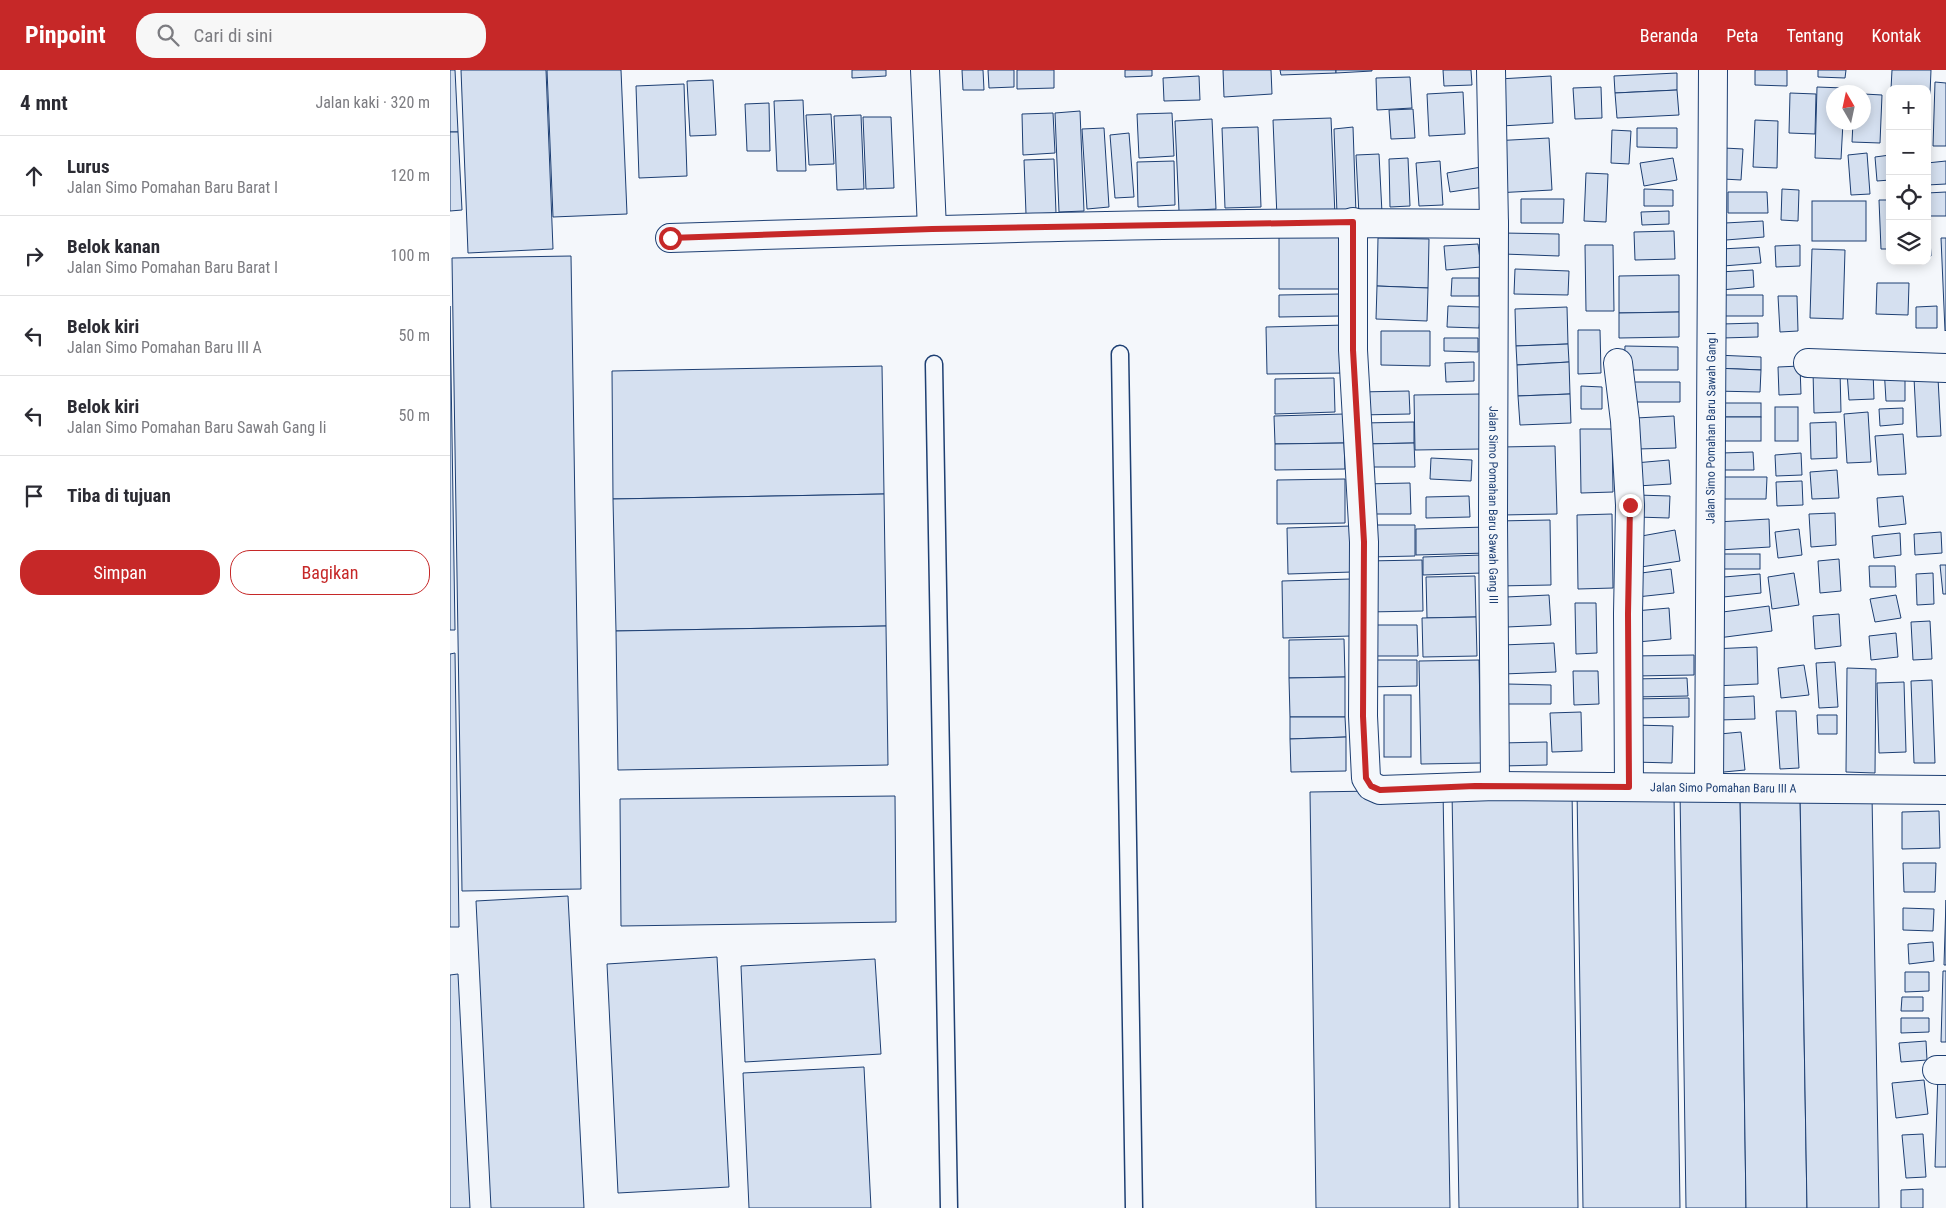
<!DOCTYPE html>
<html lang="id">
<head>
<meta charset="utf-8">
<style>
  body { margin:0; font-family:"Roboto Condensed",sans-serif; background:#f7f7f7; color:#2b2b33 }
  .controls { position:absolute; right:15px; top:15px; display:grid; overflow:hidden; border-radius:10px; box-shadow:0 2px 12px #0003 }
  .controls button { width:45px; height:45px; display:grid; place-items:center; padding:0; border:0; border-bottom:1px solid #e1e1e2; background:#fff; color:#2b2b33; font:25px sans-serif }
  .compass { position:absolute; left:1376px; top:15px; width:45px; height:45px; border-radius:50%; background:#fff; box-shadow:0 2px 12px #0003; rotate:351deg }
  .stop { position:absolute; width:15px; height:15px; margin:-11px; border:4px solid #c62828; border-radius:50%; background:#fff }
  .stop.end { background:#c62828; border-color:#fff; box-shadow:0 1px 5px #0008 }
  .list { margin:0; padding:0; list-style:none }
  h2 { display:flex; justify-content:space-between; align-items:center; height:65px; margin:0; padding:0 20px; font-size:21px }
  h2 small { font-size:16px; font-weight:400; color:#7c7c81 }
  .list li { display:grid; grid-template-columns:32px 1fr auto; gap:15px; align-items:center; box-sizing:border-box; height:80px; padding:0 20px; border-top:1px solid #e1e1e2 }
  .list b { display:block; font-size:19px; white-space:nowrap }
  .list p { margin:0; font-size:16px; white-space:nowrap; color:#7c7c81 }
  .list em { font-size:16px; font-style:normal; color:#7c7c81 }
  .actions { display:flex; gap:10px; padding:15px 20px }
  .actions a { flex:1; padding:11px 0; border:1px solid #c62828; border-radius:20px; text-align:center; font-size:18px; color:#c62828 }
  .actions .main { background:#c62828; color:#fff }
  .icon { flex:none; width:28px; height:28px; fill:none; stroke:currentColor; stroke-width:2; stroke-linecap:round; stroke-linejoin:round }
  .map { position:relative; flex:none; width:1496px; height:1138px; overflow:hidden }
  header { display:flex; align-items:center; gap:30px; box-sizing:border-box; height:70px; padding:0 25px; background:#c62828; color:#fff }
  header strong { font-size:24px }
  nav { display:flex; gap:28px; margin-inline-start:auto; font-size:18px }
  .search { width:350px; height:45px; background:#f7f7f7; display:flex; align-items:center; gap:12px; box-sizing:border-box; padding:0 18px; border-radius:20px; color:#7c7c81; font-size:19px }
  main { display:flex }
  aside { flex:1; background:#fff }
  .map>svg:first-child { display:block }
  .building { fill:#d5e0f0; stroke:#1d3f73 }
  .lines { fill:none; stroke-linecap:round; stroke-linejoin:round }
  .lane-casing { stroke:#1d3f73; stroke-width:19 }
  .street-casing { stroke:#1d3f73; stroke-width:30 }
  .lane { stroke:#f4f7fb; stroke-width:16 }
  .street { stroke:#f4f7fb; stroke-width:28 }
  .route { stroke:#c62828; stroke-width:6 }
  .labels { text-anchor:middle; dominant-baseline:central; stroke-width:4; stroke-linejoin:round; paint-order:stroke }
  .street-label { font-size:12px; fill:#1d3f73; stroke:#f4f7fb }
</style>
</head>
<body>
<header>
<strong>Pinpoint</strong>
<div class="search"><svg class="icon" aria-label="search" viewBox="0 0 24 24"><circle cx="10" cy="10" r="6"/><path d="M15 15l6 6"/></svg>Cari di sini</div>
<nav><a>Beranda</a><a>Peta</a><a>Tentang</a><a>Kontak</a></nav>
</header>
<main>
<aside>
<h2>4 mnt<small>Jalan kaki · 320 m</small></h2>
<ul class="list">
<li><svg class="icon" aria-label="ahead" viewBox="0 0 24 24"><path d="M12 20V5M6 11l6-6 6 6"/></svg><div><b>Lurus</b><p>Jalan Simo Pomahan Baru Barat I</p></div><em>120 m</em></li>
<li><svg class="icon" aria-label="right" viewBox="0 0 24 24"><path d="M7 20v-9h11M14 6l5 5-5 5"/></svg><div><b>Belok kanan</b><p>Jalan Simo Pomahan Baru Barat I</p></div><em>100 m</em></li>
<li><svg class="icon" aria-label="left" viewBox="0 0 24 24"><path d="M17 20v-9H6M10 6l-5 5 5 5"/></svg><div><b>Belok kiri</b><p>Jalan Simo Pomahan Baru III A</p></div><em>50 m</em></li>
<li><svg class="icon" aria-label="left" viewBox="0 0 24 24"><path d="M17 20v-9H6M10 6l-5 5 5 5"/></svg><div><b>Belok kiri</b><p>Jalan Simo Pomahan Baru Sawah Gang Ii</p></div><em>50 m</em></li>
<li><svg class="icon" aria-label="arrive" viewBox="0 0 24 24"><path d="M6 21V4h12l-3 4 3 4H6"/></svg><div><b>Tiba di tujuan</b></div></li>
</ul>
<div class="actions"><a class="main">Simpan</a><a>Bagikan</a></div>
</aside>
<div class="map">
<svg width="1496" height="1138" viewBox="0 0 1496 1138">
  <rect width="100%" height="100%" fill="#f4f7fb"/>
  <g class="building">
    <polygon points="0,0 5,0 8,62 0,62"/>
    <polygon points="11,0 96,0 103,179 18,183"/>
    <polygon points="97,0 171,0 177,144 103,147"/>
    <polygon points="402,0 436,0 436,6 402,8"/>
    <polygon points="512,0 533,0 534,20 513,20"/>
    <polygon points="538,0 564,0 564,17 539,18"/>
    <polygon points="567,0 604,0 604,18 567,19"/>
    <polygon points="675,0 702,0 702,6 675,7"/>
    <polygon points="773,0 821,0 822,24 774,27"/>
    <polygon points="830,0 886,0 886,3 831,5"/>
    <polygon points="886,0 922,0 922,1 886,3"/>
    <polygon points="993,0 1021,0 1022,15 994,16"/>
    <polygon points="1305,0 1337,0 1337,16 1305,15"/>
    <polygon points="1368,0 1396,0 1395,8 1368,7"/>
    <polygon points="1442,0 1481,0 1479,48 1477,48 1477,19 1441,19"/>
    <polygon points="1227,3 1227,20 1165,23 1164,6"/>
    <polygon points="749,6 750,30 714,31 713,8"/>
    <polygon points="1101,6 1103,53 1051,56 1049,9"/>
    <polygon points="960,7 962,38 927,40 926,8"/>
    <polygon points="263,10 266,65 240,66 237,11"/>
    <polygon points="1485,12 1496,13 1496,76 1483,76"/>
    <polygon points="234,14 237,106 189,108 186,16"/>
    <polygon points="1151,17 1152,48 1125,49 1123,18"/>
    <polygon points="1367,17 1394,18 1394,22 1384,22 1384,52 1393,52 1391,89 1365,88"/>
    <polygon points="1227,20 1229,45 1167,48 1165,23"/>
    <polygon points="1013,22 1015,64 979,66 977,24"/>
    <polygon points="1340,23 1366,24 1365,64 1339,63"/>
    <polygon points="1414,24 1432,25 1430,73 1402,72 1403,52 1414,52"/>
    <polygon points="353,30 356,101 327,101 324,31"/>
    <polygon points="319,33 320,81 297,81 295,34"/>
    <polygon points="963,39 965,68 941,69 939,40"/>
    <polygon points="630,41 634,141 609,142 605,43"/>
    <polygon points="603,43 605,83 573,85 572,44"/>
    <polygon points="722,43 724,86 689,88 687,44"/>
    <polygon points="381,44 384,94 359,95 356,45"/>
    <polygon points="411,45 414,119 387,120 384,46"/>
    <polygon points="413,47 441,47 444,118 416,119"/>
    <polygon points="881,48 885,146 827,148 823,50"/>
    <polygon points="762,49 766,139 729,141 725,51"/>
    <polygon points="1305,50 1328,51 1327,98 1303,97"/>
    <polygon points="808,57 811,137 775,138 772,58"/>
    <polygon points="903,57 906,144 887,144 884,59"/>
    <polygon points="654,58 659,137 637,139 632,59"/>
    <polygon points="1187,58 1227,58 1227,78 1187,77"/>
    <polygon points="1162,60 1181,61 1179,94 1161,93"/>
    <polygon points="0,62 8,62 12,140 0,141"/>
    <polygon points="679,63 684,127 665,128 660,65"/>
    <polygon points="1099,68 1102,120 1045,123 1042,71"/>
    <polygon points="1274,78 1293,79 1291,110 1273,109"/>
    <polygon points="1417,83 1420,124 1401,125 1398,85"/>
    <polygon points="929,84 932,143 909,145 906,85"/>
    <polygon points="1440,85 1440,110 1427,111 1425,87"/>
    <polygon points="958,88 960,136 940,137 939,89"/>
    <polygon points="1223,88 1227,110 1194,116 1190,93"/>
    <polygon points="604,89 606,143 576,144 574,90"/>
    <polygon points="724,91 725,135 688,137 687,92"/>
    <polygon points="990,91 993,135 969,136 966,93"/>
    <polygon points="1496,91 1496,114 1477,115 1477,93"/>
    <polygon points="1031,97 1034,117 1000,122 997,103"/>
    <polygon points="1136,103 1158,104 1156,152 1134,151"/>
    <polygon points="1194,119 1223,120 1223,136 1194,136"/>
    <polygon points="1332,119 1349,120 1348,151 1331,150"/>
    <polygon points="1278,122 1317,122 1318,143 1278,143"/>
    <polygon points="1496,122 1496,146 1477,146 1477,123"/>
    <polygon points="1071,129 1114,129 1113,153 1071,153"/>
    <polygon points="1429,130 1440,130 1440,179 1431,179"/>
    <rect x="1362" y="131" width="54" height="40"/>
    <polygon points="1219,141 1219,154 1192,155 1191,142"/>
    <polygon points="1313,151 1314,167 1276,170 1275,153"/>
    <polygon points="1479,154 1481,186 1477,187 1477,155"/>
    <polygon points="1224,161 1225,189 1185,190 1184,162"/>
    <polygon points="1053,163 1109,164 1109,186 1053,184"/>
    <polygon points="895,164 896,219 829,219 829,165"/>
    <polygon points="928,168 979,169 978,218 927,216"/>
    <polygon points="1491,168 1496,168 1496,260 1495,261"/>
    <polygon points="1028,174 1031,197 996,200 994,176"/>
    <polygon points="1135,175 1163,175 1164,241 1136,241"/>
    <polygon points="1350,175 1350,196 1326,197 1325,176"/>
    <polygon points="1309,177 1311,193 1273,196 1271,179"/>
    <polygon points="1362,179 1395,180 1393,249 1360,248"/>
    <polygon points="121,186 131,819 12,821 2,188"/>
    <polygon points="1065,199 1119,201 1118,225 1064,224"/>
    <polygon points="1303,200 1304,217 1271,220 1270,202"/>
    <polygon points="1229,205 1229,242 1169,243 1169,206"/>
    <polygon points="1002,208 1029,208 1029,226 1001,226"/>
    <polygon points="1427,213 1459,213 1458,245 1426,244"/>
    <polygon points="927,216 978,218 977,251 926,249"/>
    <polygon points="891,224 891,246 829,247 829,225"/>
    <polygon points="1272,225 1313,225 1313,246 1273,246"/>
    <polygon points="1328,226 1347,226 1348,261 1330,262"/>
    <polygon points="0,236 5,560 0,560"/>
    <polygon points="998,236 1031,237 1029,258 997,257"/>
    <polygon points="1487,236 1487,258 1466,258 1466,237"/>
    <polygon points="1117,237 1118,274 1066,276 1065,239"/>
    <polygon points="1229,242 1229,267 1169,268 1169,243"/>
    <polygon points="1308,253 1308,267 1272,268 1272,254"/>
    <polygon points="896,255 896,303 817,304 816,257"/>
    <polygon points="1128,260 1150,260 1151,303 1128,304"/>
    <polygon points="931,261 980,261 980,296 931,295"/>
    <polygon points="994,268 1028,268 1028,282 994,281"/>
    <polygon points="1118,274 1119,292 1067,295 1066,276"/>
    <polygon points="1175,276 1228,277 1228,300 1174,300"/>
    <polygon points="1266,285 1311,287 1311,300 1265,298"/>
    <polygon points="1024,292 1024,311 996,312 995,293"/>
    <polygon points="1119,292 1120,324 1068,326 1067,295"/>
    <polygon points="432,296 434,424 163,429 162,301"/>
    <polygon points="1350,296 1351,324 1329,325 1328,297"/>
    <polygon points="1434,297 1455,297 1455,331 1436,331"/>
    <polygon points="1265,298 1311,300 1310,322 1264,321"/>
    <polygon points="1363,301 1390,301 1391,342 1364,343"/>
    <polygon points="1423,301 1424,329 1399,330 1397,302"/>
    <polygon points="884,308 885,342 825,344 825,309"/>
    <polygon points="1464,308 1488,308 1491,366 1467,367"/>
    <polygon points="1182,312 1230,312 1230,332 1183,332"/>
    <polygon points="1131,316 1152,317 1152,339 1131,339"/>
    <polygon points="959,321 960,344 909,345 909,322"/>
    <polygon points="1031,324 1031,379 965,380 964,325"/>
    <polygon points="1120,324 1121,353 1070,355 1068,326"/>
    <rect x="1274" y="333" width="37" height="14"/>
    <rect x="1325" y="337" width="23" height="34"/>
    <polygon points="1453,338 1453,354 1430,356 1429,339"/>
    <polygon points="1418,342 1421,392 1397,393 1394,344"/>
    <polygon points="894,344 894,373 825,374 824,346"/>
    <polygon points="1224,346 1226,378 1187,379 1186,348"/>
    <rect x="1274" y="347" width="37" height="24"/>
    <polygon points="964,352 964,373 913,374 913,353"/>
    <polygon points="1386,352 1387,388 1361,389 1360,353"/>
    <polygon points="1130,359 1162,359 1163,422 1131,423"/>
    <polygon points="1453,364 1456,404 1428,405 1425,366"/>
    <polygon points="894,373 895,399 825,400 825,374"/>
    <polygon points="964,373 965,397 914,397 913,374"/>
    <polygon points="1105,376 1107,444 1052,445 1051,377"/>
    <polygon points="1303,382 1304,400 1272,400 1272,383"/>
    <polygon points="1351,383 1352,405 1326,406 1325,385"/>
    <polygon points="981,388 1022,390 1021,411 980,409"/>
    <polygon points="1219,390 1221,414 1187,416 1185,393"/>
    <polygon points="1387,400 1389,428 1362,429 1360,402"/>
    <polygon points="1270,407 1317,407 1316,429 1270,429"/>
    <polygon points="895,409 895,453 827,454 827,410"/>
    <polygon points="1352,411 1353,435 1327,436 1326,412"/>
    <polygon points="960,413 961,444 914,444 913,414"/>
    <polygon points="434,424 436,556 166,561 163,429"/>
    <polygon points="1187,425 1220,426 1219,448 1187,447"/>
    <polygon points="1019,426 1020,447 976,448 976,427"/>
    <polygon points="1453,426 1456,454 1429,457 1427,428"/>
    <polygon points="1385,443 1386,475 1361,477 1359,444"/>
    <polygon points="1162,444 1163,518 1128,519 1127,445"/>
    <polygon points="1319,449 1320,477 1269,480 1267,452"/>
    <polygon points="1100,450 1101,515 1048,516 1047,451"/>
    <polygon points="919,455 965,455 965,486 919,487"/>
    <polygon points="901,456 902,502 838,504 837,458"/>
    <polygon points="1036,457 1037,483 966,485 966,459"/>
    <polygon points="1349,459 1352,485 1328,488 1325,462"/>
    <polygon points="1225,460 1230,491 1191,497 1186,467"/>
    <polygon points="1491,462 1492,483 1465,485 1464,464"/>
    <polygon points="1450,463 1451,485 1424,488 1422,466"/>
    <rect x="1274" y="484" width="36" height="15"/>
    <polygon points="1032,485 1032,503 973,505 973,487"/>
    <polygon points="1389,489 1391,521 1370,523 1368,491"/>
    <polygon points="972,490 973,541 917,542 916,491"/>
    <polygon points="1490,495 1496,495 1496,524 1493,524"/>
    <polygon points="1419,496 1445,496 1446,517 1420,517"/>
    <polygon points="1221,499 1224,523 1187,527 1184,504"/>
    <polygon points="1344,503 1349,535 1322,539 1318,507"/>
    <polygon points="1483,503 1484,534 1467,535 1466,504"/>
    <polygon points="1310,504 1311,523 1264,528 1262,508"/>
    <polygon points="1025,506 1026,547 977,548 976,507"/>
    <polygon points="901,509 901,566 833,568 832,511"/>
    <polygon points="1099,525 1101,555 1057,557 1056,527"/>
    <polygon points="1446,525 1451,548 1425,552 1420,529"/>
    <polygon points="1125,533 1146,533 1147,583 1126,584"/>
    <polygon points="1319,536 1322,561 1268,568 1265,543"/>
    <polygon points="1219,538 1221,569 1187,572 1185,541"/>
    <polygon points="1389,544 1391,576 1365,579 1363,546"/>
    <polygon points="1026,547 1027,586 973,587 972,548"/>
    <polygon points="1480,551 1482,589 1463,590 1461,552"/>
    <polygon points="921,555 967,555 968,586 922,586"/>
    <polygon points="436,556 438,695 168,700 166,561"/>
    <polygon points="1446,563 1448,587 1421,590 1419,566"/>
    <polygon points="894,569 895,607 839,608 839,570"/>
    <polygon points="1104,573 1106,602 1053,604 1052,575"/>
    <polygon points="1307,577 1308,614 1263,616 1261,579"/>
    <polygon points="5,583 9,857 0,857 0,584"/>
    <polygon points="1244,585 1244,605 1185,606 1185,586"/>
    <polygon points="916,590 967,590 967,616 916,617"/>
    <polygon points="1029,590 1031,693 971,694 969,591"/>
    <polygon points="1385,592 1388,637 1369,638 1366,593"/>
    <polygon points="1354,595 1359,625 1331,628 1328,598"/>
    <polygon points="1397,598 1426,599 1425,703 1396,702"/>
    <polygon points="1123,601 1148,601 1149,634 1124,635"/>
    <polygon points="895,607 895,647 840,647 839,608"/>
    <polygon points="1237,608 1238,626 1183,627 1182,609"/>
    <polygon points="1482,610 1485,693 1464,693 1461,611"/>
    <polygon points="1454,612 1456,682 1429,683 1427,613"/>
    <polygon points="1057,614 1101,615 1101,634 1057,634"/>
    <rect x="934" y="625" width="27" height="62"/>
    <polygon points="1304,626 1305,649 1268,650 1267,628"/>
    <polygon points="1239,628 1239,647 1182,648 1182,629"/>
    <polygon points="1326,641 1346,641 1349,698 1330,699"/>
    <polygon points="1131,642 1132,681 1102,682 1100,643"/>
    <polygon points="1367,645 1387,645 1387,664 1368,664"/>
    <polygon points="840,647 895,647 896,667 840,669"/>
    <polygon points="1184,655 1223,656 1222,693 1183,692"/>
    <polygon points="1291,662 1295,700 1263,703 1259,665"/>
    <polygon points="896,667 896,701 841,702 840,669"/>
    <polygon points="1097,672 1097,695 1052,696 1051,673"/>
    <polygon points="1127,718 1224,725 1230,1138 1133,1138"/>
    <polygon points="1290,719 1296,1138 1236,1138 1230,720"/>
    <polygon points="993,720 1000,1138 866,1138 860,722"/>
    <polygon points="1122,720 1128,1138 1009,1138 1002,722"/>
    <polygon points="1290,723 1350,723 1357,1138 1296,1138"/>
    <polygon points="1350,723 1422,725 1429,1138 1357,1138"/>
    <polygon points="445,726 446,852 171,856 170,729"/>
    <polygon points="1489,741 1490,778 1452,779 1452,742"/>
    <polygon points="1453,793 1486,793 1485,822 1454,822"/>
    <polygon points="118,826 134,1138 41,1138 26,831"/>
    <polygon points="1496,830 1496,895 1494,895"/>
    <polygon points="1453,838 1484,839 1483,861 1453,860"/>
    <polygon points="1483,872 1484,891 1459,894 1458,874"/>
    <polygon points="267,887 279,1117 168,1123 157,894"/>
    <polygon points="425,889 431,984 295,992 291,896"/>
    <polygon points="1493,901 1496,901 1496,972 1491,972"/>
    <polygon points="1455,902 1479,902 1479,921 1455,922"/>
    <polygon points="8,904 20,1138 0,1138 0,905"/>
    <polygon points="1452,927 1473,927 1473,941 1451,941"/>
    <polygon points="1451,948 1479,948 1479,962 1451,963"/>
    <polygon points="1476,971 1477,990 1451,992 1449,973"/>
    <polygon points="414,997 421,1138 299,1138 293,1003"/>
    <polygon points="1488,1003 1496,1003 1496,1097 1485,1097"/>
    <polygon points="1474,1010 1478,1044 1446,1048 1442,1013"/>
    <polygon points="1473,1064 1476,1107 1456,1108 1452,1065"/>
    <polygon points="1473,1119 1473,1138 1451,1138 1451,1120"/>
  </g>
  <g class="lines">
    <g class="lane-casing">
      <g id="lane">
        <polyline points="670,284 684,1138"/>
        <polyline points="484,294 499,1138"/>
      </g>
    </g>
    <g class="street-casing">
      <g id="street">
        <polyline points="475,0 482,159"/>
        <path id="s1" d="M1041 0 1044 154 1043 450 1045 716"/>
        <path id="s2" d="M903 152V280L914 472 913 646 916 708 921 716 930 720 1045 716 1496 720"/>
        <path d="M220 168C495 159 769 151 1044 154"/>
        <polyline points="1168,293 1175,351 1180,435 1178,544 1179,717"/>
        <polyline points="1358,293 1496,298"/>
        <path id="s3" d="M1259 717 1263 0"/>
        <polyline points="1487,1000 1496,1000"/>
      </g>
    </g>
    <use href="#lane" class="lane"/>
    <use href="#street" class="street"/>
  </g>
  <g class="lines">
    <polyline class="route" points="220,168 482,159 903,152 903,280 914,472 913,646 916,708 921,716 930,720 1025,716 1179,717 1178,544 1180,435"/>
  </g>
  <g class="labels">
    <g class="street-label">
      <text stroke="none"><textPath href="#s3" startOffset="359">Jalan Simo Pomahan Baru Sawah Gang I</textPath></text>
      <text stroke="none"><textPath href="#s1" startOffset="435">Jalan Simo Pomahan Baru Sawah Gang III</textPath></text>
      <text stroke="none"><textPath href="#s2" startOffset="919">Jalan Simo Pomahan Baru III A</textPath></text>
    </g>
  </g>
</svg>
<div class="controls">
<button>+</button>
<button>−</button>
<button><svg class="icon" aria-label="locate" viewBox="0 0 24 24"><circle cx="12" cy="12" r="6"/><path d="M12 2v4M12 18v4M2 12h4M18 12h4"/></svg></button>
<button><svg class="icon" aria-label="layers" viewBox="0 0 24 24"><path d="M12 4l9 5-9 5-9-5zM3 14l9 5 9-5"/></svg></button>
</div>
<svg class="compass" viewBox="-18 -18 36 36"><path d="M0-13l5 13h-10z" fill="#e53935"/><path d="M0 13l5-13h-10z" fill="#7c7c81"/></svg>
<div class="stop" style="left:220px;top:168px"></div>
<div class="stop end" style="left:1180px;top:435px"></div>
</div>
</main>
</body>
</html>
